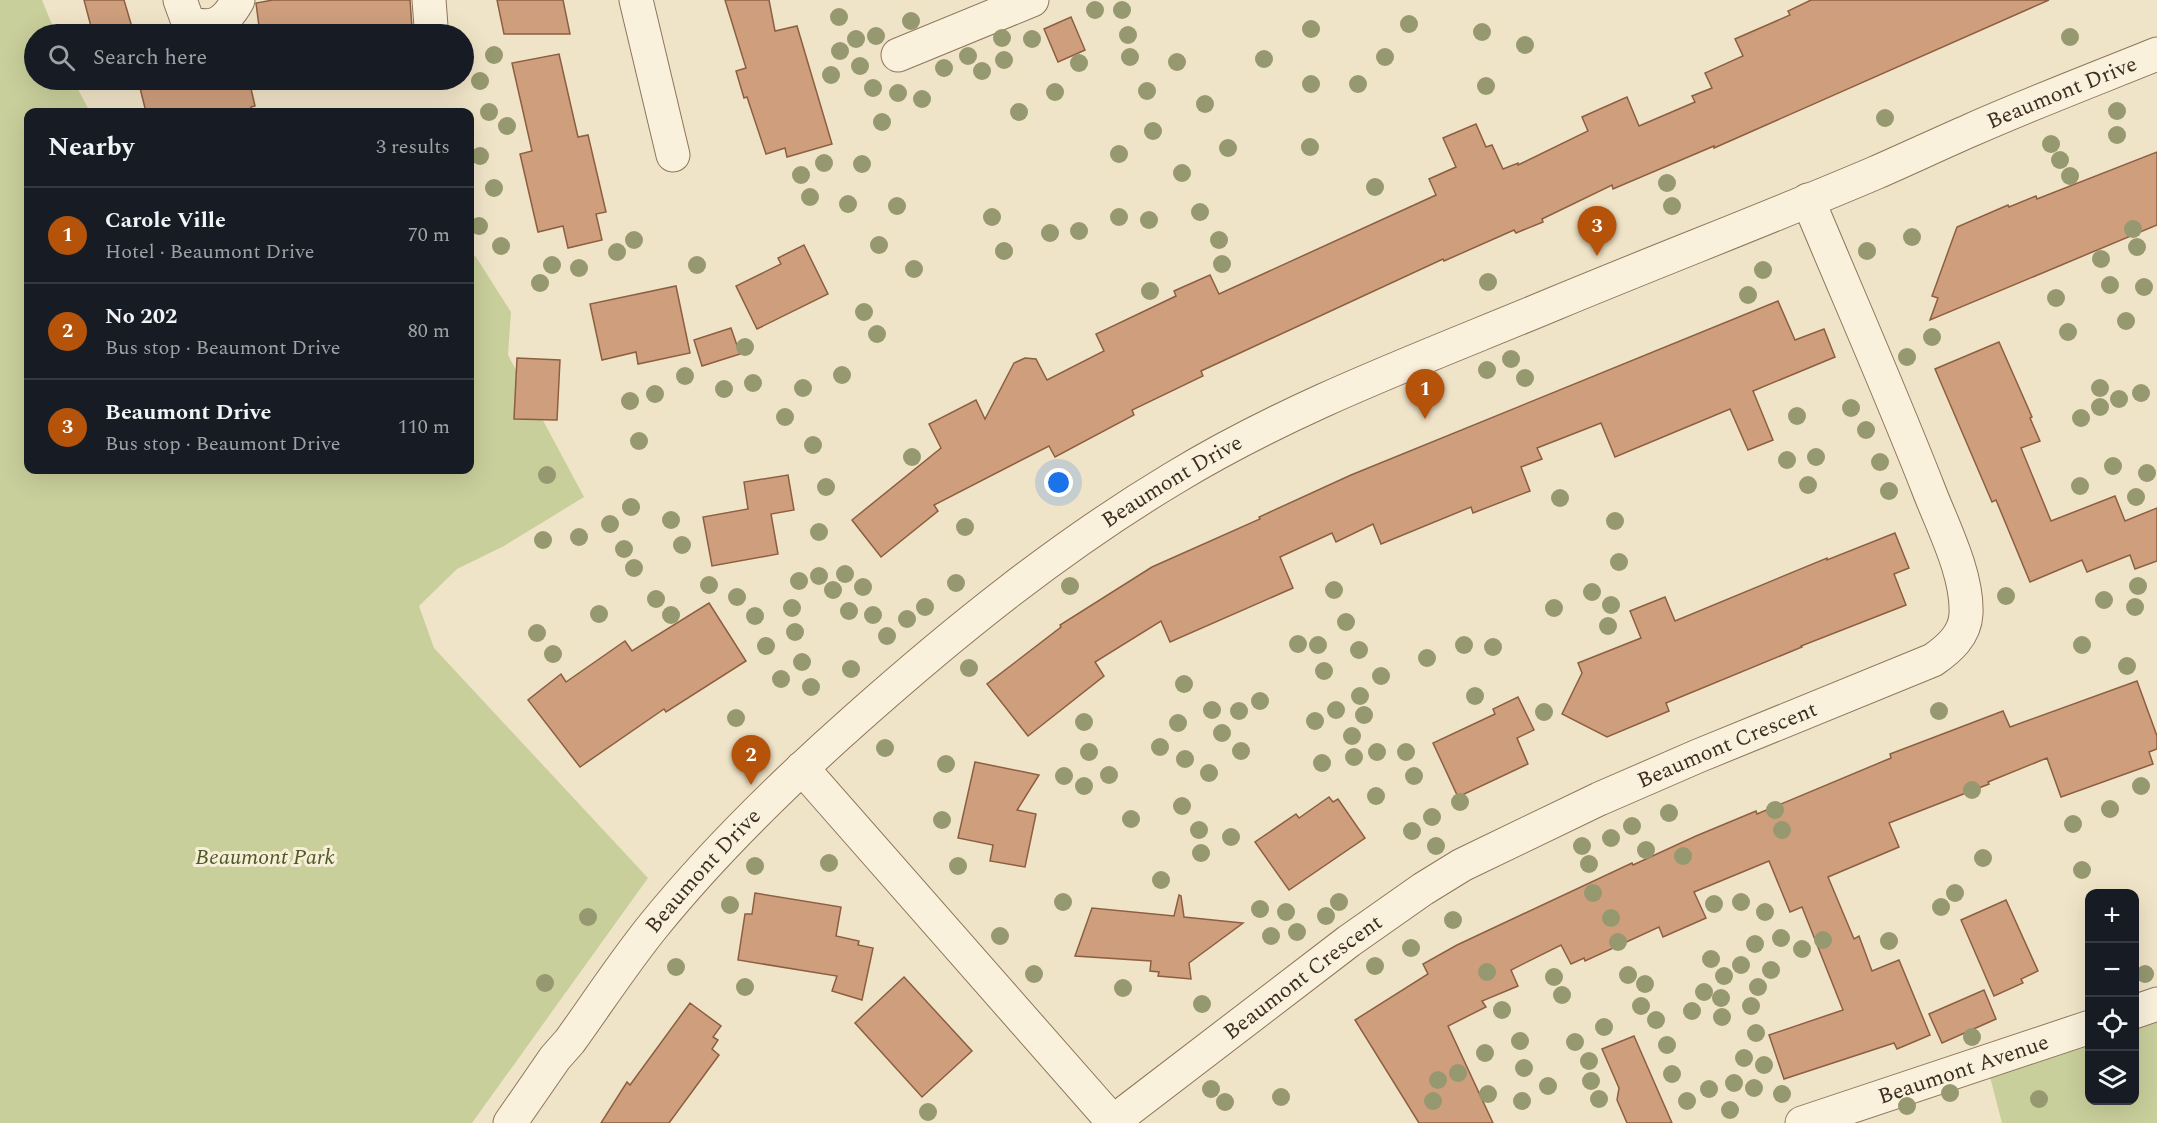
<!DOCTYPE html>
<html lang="en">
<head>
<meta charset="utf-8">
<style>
  body { margin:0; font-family:Spectral,serif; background:#242831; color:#f1f3f6 }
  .controls { position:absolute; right:18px; bottom:18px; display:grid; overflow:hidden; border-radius:12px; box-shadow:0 6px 24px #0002 }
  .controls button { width:54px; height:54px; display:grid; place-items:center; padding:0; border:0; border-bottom:2px solid #363941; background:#171b24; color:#f1f3f6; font:30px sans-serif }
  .you { position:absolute; left:1059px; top:483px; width:21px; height:21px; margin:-15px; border:4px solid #fff; border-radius:50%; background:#1a73e8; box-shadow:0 0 0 9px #1a73e833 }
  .badge { display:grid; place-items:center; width:39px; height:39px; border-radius:50%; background:#b45309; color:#fff; font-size:20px; font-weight:700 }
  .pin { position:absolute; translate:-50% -50px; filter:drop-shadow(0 2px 3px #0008) }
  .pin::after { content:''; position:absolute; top:32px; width:21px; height:18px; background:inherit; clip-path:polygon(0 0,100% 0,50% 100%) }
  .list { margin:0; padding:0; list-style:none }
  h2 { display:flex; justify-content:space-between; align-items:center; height:78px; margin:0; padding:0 24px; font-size:26px }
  h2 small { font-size:20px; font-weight:400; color:#9ea1a6 }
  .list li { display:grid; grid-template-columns:39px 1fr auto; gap:18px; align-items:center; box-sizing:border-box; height:96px; padding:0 24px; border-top:2px solid #363941 }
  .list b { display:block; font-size:22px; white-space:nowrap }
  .list p { margin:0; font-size:20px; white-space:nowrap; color:#9ea1a6 }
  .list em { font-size:20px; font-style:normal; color:#9ea1a6 }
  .icon { flex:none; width:33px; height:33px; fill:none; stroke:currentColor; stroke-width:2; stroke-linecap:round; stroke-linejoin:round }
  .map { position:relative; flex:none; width:2157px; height:1123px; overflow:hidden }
  .search { position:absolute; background:#171b24; box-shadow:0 6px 24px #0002; left:24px; top:24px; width:450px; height:66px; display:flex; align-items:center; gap:15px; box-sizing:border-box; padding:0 21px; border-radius:33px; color:#9ea1a6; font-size:22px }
  .panel { position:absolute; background:#171b24; box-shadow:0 6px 24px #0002; left:24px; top:108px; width:450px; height:366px; border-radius:12px }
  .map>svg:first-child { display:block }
  .green { fill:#c9cf9b }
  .building { fill:#cf9f7d; stroke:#8d5f41; stroke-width:1.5 }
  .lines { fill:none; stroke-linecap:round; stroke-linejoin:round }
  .minor-casing { stroke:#8d765c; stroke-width:35 }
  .minor { stroke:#faf1dc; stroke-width:33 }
  .tree { fill:#96986f }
  .labels { text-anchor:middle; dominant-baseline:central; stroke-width:6; stroke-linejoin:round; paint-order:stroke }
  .street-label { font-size:22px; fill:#3d2e20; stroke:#f7eed8 }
  .park-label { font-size:22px; font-style:italic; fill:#4d5a26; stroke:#f7eed8 }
</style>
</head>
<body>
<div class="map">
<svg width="2157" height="1123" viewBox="0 0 2157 1123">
  <rect width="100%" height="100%" fill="#f0e4c8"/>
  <g class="green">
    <polygon points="0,0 42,0 56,34 34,34 34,80 73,80 90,112 28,112 28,470 470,470 470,253 476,257 511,312 508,355 584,497 504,546 457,569 419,606 434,648 648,878 472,1123 0,1123"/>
    <polygon points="2157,1021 2157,1123 2002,1123 1989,1073 2089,1042 2090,1100 2134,1100 2135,1028"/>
  </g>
  <g class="building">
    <polygon points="84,0 124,0 134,34 93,34"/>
    <polygon points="273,0 410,0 412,27 415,34 326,34 325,29 288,34 260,34 256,3"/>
    <polygon points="497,0 563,0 570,34 504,34"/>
    <polygon points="725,0 769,0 775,31 797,26 832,144 787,157 785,148 766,154 747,97 744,98 736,71 746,68"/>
    <polygon points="1811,0 2049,0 1714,148 1714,146 1613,189 1612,185 1542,219 1543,222 1516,233 1514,230 1444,261 1443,259 1201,371 1203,376 1132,410 1134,415 1055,457 1049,446 934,505 938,511 881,557 852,520 941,448 929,424 976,400 985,419 1014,363 1025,358 1036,359 1047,380 1104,351 1096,334 1176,296 1174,291 1210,275 1219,294 1436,195 1429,179 1456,167 1443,138 1476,124 1486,147 1492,145 1503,169 1518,163 1518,165 1588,131 1582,117 1627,97 1639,126 1695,102 1692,96 1712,88 1705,73 1743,56 1735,39 1790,15 1788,11"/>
    <polygon points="1071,17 1085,50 1058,62 1044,29"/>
    <polygon points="559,54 578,137 588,135 606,212 596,214 602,240 568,248 563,226 538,232 520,154 532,151 512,63"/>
    <polygon points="138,80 249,80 255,106 251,107 252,112 146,112"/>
    <polygon points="2157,152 2157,225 1930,320 1938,298 1932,296 1957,227 2008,205 2009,207 2036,196 2037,199"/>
    <polygon points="804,245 828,294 757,329 736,286 781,264 778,258"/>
    <polygon points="676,286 690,353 638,364 636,352 602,360 590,304"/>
    <polygon points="1778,301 1795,340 1824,329 1835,357 1753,391 1773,440 1748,450 1730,409 1615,457 1601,423 1537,448 1542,459 1521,467 1530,491 1473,513 1471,507 1381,544 1373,524 1336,542 1332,533 1280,557 1293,588 1170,642 1161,621 1095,662 1104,676 1028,736 987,684 1061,627 1060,625 1152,567 1260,519 1259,517 1351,475"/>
    <polygon points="731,328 740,354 702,366 694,340"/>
    <polygon points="1999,342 2032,417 2030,418 2040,441 2021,448 2051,521 2115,496 2125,521 2157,508 2157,561 2135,569 2130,555 2087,572 2082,560 2030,582 1996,500 1992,502 1935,369"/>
    <polygon points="517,358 560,360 557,420 514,419"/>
    <polygon points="788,475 794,510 771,514 778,554 712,566 703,517 748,509 744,482"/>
    <polygon points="1895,533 1909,568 1894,574 1906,605 1801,646 1802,647 1666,703 1669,711 1607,737 1562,714 1582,673 1578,663 1641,638 1630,611 1665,597 1675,621 1827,558 1827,560"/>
    <polygon points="709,603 746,661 666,712 664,709 580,767 528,700 561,674 566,682 625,641 632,651"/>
    <polygon points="2137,681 2157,736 2157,749 2149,752 2153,764 2061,797 2047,758 1988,782 1989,784 1889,823 1899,847 1828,877 1854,939 1859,936 1872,971 1899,960 1930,1035 1897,1049 1894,1043 1784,1079 1769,1035 1843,1010 1802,907 1790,912 1769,861 1694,892 1706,918 1663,937 1659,927 1585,961 1584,958 1571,964 1561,945 1511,970 1518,986 1482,1001 1486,1007 1448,1026 1493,1123 1419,1123 1355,1020 1428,974 1423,964 1457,945 1632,863 1633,865 1696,836 1756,811 1757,814 1891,758 1890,754 2003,711 2010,727"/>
    <polygon points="1518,697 1534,730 1517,738 1528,764 1458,797 1433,743 1495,714 1493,709"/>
    <polygon points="975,762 1039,775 1017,810 1036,814 1025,867 990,861 993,845 958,838"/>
    <polygon points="1329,797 1333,802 1338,799 1365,838 1289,890 1255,842 1296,814 1299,818"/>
    <polygon points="755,893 841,907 836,936 859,941 858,945 873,948 862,1000 832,991 837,976 738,960 745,914 752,914"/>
    <polygon points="1179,895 1181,896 1184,917 1243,923 1189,963 1191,979 1158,976 1159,972 1150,971 1151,961 1075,956 1092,908 1174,916"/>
    <polygon points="2006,900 2038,971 2021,979 2023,983 1994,996 1961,920"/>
    <polygon points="904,977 972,1051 922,1097 855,1023"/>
    <polygon points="1984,990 1996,1019 1942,1043 1929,1014"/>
    <polygon points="690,1003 721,1026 713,1037 718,1040 712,1049 719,1055 669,1123 601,1123 627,1082 630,1085"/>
    <polygon points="1634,1036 1672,1123 1627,1123 1617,1100 1619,1088 1602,1049"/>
  </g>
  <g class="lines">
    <g class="minor-casing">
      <g id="minor">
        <path d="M180 0 188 22C213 32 226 22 238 0"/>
        <polyline points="429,0 431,26"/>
        <polyline points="636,0 673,155"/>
        <polyline points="898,55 1032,0"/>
        <polyline points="802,768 1114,1123"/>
        <polyline points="2134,1012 2157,1004"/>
        <path id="s1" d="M510 1123 555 1058 570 1041C598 1002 624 962 654 925 714 851 784 783 855 720 955 631 1059 547 1174 478 1294 405 1427 357 1556 303 1662 259 1769 218 1875 173 1907 159 1939 144 1971 130 2032 103 2095 79 2157 54"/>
        <path id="s2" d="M1115 1123 1127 1111 1349 941 1423 889 1462 865 1599 799 1698 756 1933 660C1949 649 1965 635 1966 614 1968 574 1942 525 1928 488 1890 391 1848 296 1808 200"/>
        <path id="s3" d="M1802 1123 2090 1027"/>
      </g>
    </g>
    <use href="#minor" class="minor"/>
  </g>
  <g class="tree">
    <circle cx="1095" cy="10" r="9"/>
    <circle cx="1122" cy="10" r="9"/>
    <circle cx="839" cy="17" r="9"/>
    <circle cx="911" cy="21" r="9"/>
    <circle cx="1409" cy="24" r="9"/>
    <circle cx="1311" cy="29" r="9"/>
    <circle cx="1482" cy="32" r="9"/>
    <circle cx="1128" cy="35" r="9"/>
    <circle cx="876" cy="36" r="9"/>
    <circle cx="2070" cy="37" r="9"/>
    <circle cx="1002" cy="38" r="9"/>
    <circle cx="856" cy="39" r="9"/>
    <circle cx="1032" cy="39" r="9"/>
    <circle cx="1525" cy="45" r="9"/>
    <circle cx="840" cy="51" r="9"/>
    <circle cx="494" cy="55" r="9"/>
    <circle cx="968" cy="56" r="9"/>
    <circle cx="1130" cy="57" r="9"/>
    <circle cx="1385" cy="57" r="9"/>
    <circle cx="1264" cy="59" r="9"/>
    <circle cx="1004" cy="60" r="9"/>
    <circle cx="1177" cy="62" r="9"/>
    <circle cx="1079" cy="63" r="9"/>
    <circle cx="860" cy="66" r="9"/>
    <circle cx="944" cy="68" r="9"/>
    <circle cx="982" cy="71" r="9"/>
    <circle cx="831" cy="75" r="9"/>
    <circle cx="480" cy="81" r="9"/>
    <circle cx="1311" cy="84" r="9"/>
    <circle cx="1358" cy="84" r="9"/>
    <circle cx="1486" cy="86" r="9"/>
    <circle cx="873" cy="88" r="9"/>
    <circle cx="1147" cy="91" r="9"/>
    <circle cx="1055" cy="92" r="9"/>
    <circle cx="898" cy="93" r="9"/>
    <circle cx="922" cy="99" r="9"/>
    <circle cx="1205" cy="104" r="9"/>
    <circle cx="2117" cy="111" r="9"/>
    <circle cx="489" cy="112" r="9"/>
    <circle cx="1019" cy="112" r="9"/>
    <circle cx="1885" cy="118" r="9"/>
    <circle cx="882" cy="122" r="9"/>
    <circle cx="507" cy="126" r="9"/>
    <circle cx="1153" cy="131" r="9"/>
    <circle cx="2117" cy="135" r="9"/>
    <circle cx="2051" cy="144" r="9"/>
    <circle cx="1310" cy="147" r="9"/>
    <circle cx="1228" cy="148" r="9"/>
    <circle cx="1119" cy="154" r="9"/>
    <circle cx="480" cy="156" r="9"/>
    <circle cx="2060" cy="160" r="9"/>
    <circle cx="824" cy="163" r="9"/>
    <circle cx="862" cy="164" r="9"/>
    <circle cx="1182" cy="173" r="9"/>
    <circle cx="801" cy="175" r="9"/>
    <circle cx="2070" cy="176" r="9"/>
    <circle cx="1667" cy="183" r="9"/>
    <circle cx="1375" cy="187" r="9"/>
    <circle cx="494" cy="188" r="9"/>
    <circle cx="810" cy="197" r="9"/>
    <circle cx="848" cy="204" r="9"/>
    <circle cx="897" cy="206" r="9"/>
    <circle cx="1672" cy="206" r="9"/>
    <circle cx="1200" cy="212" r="9"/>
    <circle cx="992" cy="217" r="9"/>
    <circle cx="1119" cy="217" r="9"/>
    <circle cx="1149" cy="220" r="9"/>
    <circle cx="479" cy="226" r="9"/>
    <circle cx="2133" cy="229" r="9"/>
    <circle cx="1079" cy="231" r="9"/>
    <circle cx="1050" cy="233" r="9"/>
    <circle cx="1912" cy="237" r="9"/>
    <circle cx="634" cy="240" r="9"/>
    <circle cx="1219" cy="240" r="9"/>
    <circle cx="879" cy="245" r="9"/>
    <circle cx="501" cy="246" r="9"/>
    <circle cx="2137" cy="247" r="9"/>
    <circle cx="1004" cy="251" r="9"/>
    <circle cx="1867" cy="251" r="9"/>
    <circle cx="617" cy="252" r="9"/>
    <circle cx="2101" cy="259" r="9"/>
    <circle cx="1222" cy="264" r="9"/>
    <circle cx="552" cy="265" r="9"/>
    <circle cx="697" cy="265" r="9"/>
    <circle cx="579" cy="268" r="9"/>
    <circle cx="914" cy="269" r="9"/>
    <circle cx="1763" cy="270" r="9"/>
    <circle cx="1488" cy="282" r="9"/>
    <circle cx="540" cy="283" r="9"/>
    <circle cx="2110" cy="285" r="9"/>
    <circle cx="2144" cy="287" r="9"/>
    <circle cx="1150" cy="291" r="9"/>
    <circle cx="1748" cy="295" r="9"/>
    <circle cx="2056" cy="298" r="9"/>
    <circle cx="864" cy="312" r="9"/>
    <circle cx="2126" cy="321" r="9"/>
    <circle cx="2068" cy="332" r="9"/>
    <circle cx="877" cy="334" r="9"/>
    <circle cx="1932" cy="337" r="9"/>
    <circle cx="745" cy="347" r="9"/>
    <circle cx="1907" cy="357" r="9"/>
    <circle cx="1511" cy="359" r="9"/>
    <circle cx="1487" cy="370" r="9"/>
    <circle cx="842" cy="375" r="9"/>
    <circle cx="685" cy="376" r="9"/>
    <circle cx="1525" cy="378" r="9"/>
    <circle cx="753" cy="383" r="9"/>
    <circle cx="803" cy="388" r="9"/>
    <circle cx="2100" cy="388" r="9"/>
    <circle cx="724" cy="389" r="9"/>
    <circle cx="2141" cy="393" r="9"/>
    <circle cx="655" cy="394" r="9"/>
    <circle cx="2119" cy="399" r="9"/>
    <circle cx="630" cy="401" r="9"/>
    <circle cx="2100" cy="407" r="9"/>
    <circle cx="1851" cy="408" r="9"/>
    <circle cx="1797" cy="416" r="9"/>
    <circle cx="785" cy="417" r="9"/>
    <circle cx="2081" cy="418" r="9"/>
    <circle cx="1866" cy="430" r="9"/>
    <circle cx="639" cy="441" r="9"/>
    <circle cx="813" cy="445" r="9"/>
    <circle cx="912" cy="457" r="9"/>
    <circle cx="1816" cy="457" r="9"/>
    <circle cx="1787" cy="460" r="9"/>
    <circle cx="1880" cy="462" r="9"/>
    <circle cx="2113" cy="466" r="9"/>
    <circle cx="2147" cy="473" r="9"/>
    <circle cx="547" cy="475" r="9"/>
    <circle cx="1808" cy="485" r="9"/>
    <circle cx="2080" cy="486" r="9"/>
    <circle cx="826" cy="487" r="9"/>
    <circle cx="1889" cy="491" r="9"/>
    <circle cx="2136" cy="497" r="9"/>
    <circle cx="1560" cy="498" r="9"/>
    <circle cx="631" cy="507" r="9"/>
    <circle cx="671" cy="520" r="9"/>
    <circle cx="1615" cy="521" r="9"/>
    <circle cx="610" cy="524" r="9"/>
    <circle cx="965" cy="527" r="9"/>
    <circle cx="819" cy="532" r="9"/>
    <circle cx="579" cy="537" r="9"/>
    <circle cx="543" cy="540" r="9"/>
    <circle cx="682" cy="545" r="9"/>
    <circle cx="624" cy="549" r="9"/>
    <circle cx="1619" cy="562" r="9"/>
    <circle cx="634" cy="568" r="9"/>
    <circle cx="845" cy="574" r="9"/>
    <circle cx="819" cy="576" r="9"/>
    <circle cx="799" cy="581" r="9"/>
    <circle cx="956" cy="583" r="9"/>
    <circle cx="709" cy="585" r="9"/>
    <circle cx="1070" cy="586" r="9"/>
    <circle cx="2138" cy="586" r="9"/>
    <circle cx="863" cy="587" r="9"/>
    <circle cx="833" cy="590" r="9"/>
    <circle cx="1334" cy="590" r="9"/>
    <circle cx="1592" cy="592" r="9"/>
    <circle cx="2006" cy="596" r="9"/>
    <circle cx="737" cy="597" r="9"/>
    <circle cx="656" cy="599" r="9"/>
    <circle cx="2104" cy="600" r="9"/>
    <circle cx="1611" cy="605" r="9"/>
    <circle cx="925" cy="607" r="9"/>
    <circle cx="2135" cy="607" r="9"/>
    <circle cx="792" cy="608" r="9"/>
    <circle cx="1554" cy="608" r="9"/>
    <circle cx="849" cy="611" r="9"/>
    <circle cx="599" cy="614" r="9"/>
    <circle cx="671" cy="615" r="9"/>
    <circle cx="873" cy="615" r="9"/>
    <circle cx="755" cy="616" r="9"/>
    <circle cx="907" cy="619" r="9"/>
    <circle cx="1346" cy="622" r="9"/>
    <circle cx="1608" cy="626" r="9"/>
    <circle cx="795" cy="632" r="9"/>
    <circle cx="537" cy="633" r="9"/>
    <circle cx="887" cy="636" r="9"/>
    <circle cx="1298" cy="644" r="9"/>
    <circle cx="1318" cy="645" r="9"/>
    <circle cx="1464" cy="645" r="9"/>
    <circle cx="2082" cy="645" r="9"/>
    <circle cx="766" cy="646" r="9"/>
    <circle cx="1493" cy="647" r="9"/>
    <circle cx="1359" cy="650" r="9"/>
    <circle cx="553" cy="654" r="9"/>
    <circle cx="1427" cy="658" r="9"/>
    <circle cx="802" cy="662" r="9"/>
    <circle cx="2127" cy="666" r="9"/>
    <circle cx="969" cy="668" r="9"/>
    <circle cx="851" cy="669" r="9"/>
    <circle cx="1324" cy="671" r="9"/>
    <circle cx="1381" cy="676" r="9"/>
    <circle cx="781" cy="679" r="9"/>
    <circle cx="1184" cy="684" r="9"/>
    <circle cx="811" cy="687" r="9"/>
    <circle cx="1360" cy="696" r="9"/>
    <circle cx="1475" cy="696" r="9"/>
    <circle cx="1260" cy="701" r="9"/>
    <circle cx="1212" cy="710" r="9"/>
    <circle cx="1336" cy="710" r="9"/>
    <circle cx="1239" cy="711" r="9"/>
    <circle cx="1939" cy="711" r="9"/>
    <circle cx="1544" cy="712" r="9"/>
    <circle cx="1364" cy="715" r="9"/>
    <circle cx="736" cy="718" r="9"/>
    <circle cx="1315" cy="721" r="9"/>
    <circle cx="1084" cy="722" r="9"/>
    <circle cx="1178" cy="723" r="9"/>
    <circle cx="1222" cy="733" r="9"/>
    <circle cx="1352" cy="736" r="9"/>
    <circle cx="755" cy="745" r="9"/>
    <circle cx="1160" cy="747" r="9"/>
    <circle cx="885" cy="748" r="9"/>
    <circle cx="1241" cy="751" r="9"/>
    <circle cx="1089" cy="752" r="9"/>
    <circle cx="1377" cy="752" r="9"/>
    <circle cx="1406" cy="752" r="9"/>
    <circle cx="1354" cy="757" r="9"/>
    <circle cx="1185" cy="759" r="9"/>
    <circle cx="1322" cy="763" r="9"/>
    <circle cx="946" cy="764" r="9"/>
    <circle cx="1209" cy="773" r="9"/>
    <circle cx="1109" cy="775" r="9"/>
    <circle cx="1064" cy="776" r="9"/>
    <circle cx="1414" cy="776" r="9"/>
    <circle cx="1084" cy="786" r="9"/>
    <circle cx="2141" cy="786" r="9"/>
    <circle cx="1972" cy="790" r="9"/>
    <circle cx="1376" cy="796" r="9"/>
    <circle cx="1460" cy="802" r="9"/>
    <circle cx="1182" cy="806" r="9"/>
    <circle cx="2110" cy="809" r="9"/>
    <circle cx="1775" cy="810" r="9"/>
    <circle cx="1669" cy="813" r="9"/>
    <circle cx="1432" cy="817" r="9"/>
    <circle cx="1131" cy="819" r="9"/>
    <circle cx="942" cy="820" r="9"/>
    <circle cx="2073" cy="824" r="9"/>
    <circle cx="1632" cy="826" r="9"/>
    <circle cx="1199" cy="830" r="9"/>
    <circle cx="1782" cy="830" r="9"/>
    <circle cx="1412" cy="831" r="9"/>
    <circle cx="1231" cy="837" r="9"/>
    <circle cx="1611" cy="838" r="9"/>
    <circle cx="1436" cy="846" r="9"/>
    <circle cx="1582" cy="846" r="9"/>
    <circle cx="1646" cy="850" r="9"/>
    <circle cx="1201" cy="853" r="9"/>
    <circle cx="1683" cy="856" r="9"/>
    <circle cx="1983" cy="858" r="9"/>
    <circle cx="829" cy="863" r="9"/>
    <circle cx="1589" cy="864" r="9"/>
    <circle cx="755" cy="866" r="9"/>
    <circle cx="958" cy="866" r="9"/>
    <circle cx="2082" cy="870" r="9"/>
    <circle cx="1161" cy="880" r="9"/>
    <circle cx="1593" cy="893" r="9"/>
    <circle cx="1955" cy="893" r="9"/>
    <circle cx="1063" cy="902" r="9"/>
    <circle cx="1339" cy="902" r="9"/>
    <circle cx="1741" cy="902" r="9"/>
    <circle cx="1714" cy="904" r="9"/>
    <circle cx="730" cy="905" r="9"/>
    <circle cx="1941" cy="907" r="9"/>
    <circle cx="1260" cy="909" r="9"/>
    <circle cx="1286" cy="912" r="9"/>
    <circle cx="1765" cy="912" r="9"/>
    <circle cx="1326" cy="916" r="9"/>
    <circle cx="588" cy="917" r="9"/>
    <circle cx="1611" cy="918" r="9"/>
    <circle cx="1453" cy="920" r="9"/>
    <circle cx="1297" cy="932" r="9"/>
    <circle cx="1000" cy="936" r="9"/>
    <circle cx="1271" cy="936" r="9"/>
    <circle cx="1781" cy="938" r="9"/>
    <circle cx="1823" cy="940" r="9"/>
    <circle cx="1889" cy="941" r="9"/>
    <circle cx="1618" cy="942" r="9"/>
    <circle cx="1755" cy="944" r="9"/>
    <circle cx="1411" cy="948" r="9"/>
    <circle cx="1802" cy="949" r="9"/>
    <circle cx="1711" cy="959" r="9"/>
    <circle cx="1741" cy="965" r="9"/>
    <circle cx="1375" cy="966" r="9"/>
    <circle cx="676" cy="967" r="9"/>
    <circle cx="1771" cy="970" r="9"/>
    <circle cx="1487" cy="972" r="9"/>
    <circle cx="1034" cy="974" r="9"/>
    <circle cx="2145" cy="974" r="9"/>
    <circle cx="1628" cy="975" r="9"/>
    <circle cx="1724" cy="976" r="9"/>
    <circle cx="1554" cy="977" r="9"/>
    <circle cx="545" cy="983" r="9"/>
    <circle cx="1645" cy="984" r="9"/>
    <circle cx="745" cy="987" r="9"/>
    <circle cx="1758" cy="987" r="9"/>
    <circle cx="1123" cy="988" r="9"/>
    <circle cx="1704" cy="992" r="9"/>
    <circle cx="1562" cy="995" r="9"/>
    <circle cx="1721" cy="998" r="9"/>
    <circle cx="1202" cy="1004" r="9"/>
    <circle cx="1641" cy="1006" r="9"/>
    <circle cx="1751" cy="1006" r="9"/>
    <circle cx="1502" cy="1010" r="9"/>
    <circle cx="1692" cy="1011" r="9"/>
    <circle cx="1722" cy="1017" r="9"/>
    <circle cx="1656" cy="1020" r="9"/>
    <circle cx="1604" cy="1027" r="9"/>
    <circle cx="1756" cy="1033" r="9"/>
    <circle cx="1972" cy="1037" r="9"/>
    <circle cx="1520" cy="1041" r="9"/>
    <circle cx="1575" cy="1042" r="9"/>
    <circle cx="1667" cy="1045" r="9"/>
    <circle cx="1485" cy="1053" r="9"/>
    <circle cx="1744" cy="1058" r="9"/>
    <circle cx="1589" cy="1061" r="9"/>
    <circle cx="1764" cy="1065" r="9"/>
    <circle cx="1524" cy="1068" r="9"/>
    <circle cx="1458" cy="1073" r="9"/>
    <circle cx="1672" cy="1074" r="9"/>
    <circle cx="1438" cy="1080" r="9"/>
    <circle cx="1591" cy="1081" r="9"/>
    <circle cx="1734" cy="1083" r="9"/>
    <circle cx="1548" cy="1086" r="9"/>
    <circle cx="1754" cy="1088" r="9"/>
    <circle cx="1211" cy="1089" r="9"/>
    <circle cx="1709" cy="1089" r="9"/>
    <circle cx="1950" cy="1093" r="9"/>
    <circle cx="1488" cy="1094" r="9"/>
    <circle cx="1782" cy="1094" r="9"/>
    <circle cx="1281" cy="1097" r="9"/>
    <circle cx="1599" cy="1099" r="9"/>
    <circle cx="2039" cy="1099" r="9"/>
    <circle cx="1433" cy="1101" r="9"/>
    <circle cx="1522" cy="1101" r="9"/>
    <circle cx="1687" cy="1101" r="9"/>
    <circle cx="1225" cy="1102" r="9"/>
    <circle cx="1907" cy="1106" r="9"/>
    <circle cx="1730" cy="1110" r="9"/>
    <circle cx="928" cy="1112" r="9"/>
  </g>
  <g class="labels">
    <g class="street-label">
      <text stroke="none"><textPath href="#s1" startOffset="1902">Beaumont Drive</textPath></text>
      <text stroke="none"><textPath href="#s1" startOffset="930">Beaumont Drive</textPath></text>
      <text stroke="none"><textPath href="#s2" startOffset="724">Beaumont Crescent</textPath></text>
      <text stroke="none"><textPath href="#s1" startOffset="318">Beaumont Drive</textPath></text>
      <text stroke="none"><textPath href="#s2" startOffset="238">Beaumont Crescent</textPath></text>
      <text stroke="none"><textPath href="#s3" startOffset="170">Beaumont Avenue</textPath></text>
    </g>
    <g class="park-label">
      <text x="265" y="857">Beaumont Park</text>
    </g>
  </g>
</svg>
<div class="controls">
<button>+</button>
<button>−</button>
<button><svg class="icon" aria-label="locate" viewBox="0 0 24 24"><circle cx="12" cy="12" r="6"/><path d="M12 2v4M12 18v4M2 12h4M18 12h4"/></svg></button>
<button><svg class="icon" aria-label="layers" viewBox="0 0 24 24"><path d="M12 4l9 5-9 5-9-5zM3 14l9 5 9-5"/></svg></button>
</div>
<div class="you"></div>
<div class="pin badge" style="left:1425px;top:419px">1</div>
<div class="pin badge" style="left:751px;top:785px">2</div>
<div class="pin badge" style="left:1597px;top:256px">3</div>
<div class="search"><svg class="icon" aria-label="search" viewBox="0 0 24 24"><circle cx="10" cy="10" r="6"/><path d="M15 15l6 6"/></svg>Search here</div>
<section class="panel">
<h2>Nearby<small>3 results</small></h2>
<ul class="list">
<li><span class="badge">1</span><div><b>Carole Ville</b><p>Hotel · Beaumont Drive</p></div><em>70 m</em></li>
<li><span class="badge">2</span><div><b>No 202</b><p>Bus stop · Beaumont Drive</p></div><em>80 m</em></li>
<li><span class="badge">3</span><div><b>Beaumont Drive</b><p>Bus stop · Beaumont Drive</p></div><em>110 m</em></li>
</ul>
</section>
</div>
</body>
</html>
